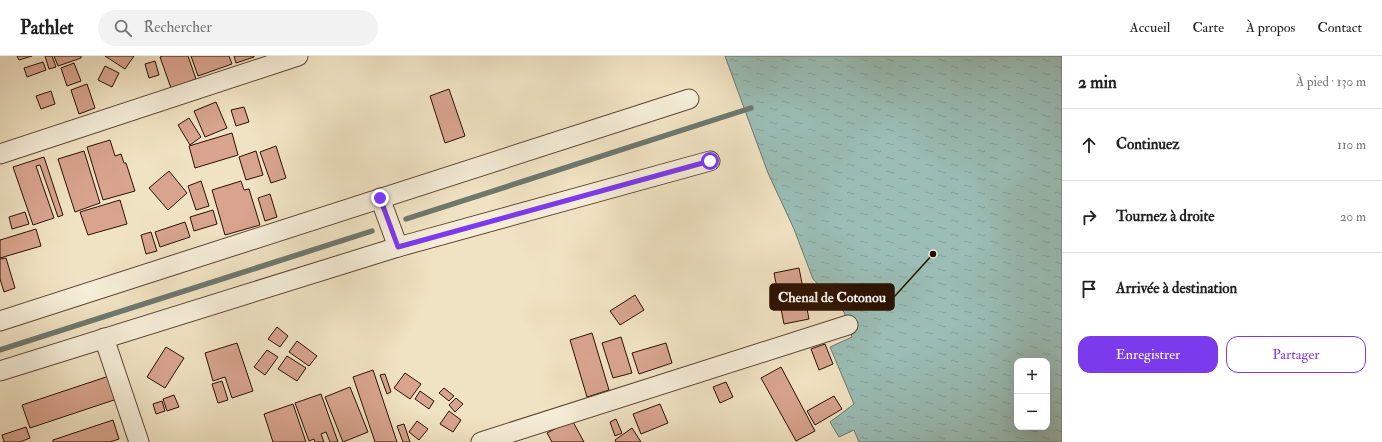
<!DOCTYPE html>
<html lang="fr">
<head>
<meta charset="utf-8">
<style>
  body { margin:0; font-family:"IM FELL Double Pica",serif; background:#f2f2f2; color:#222 }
  .controls { position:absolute; right:12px; bottom:12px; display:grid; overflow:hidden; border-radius:8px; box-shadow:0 4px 16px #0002 }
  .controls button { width:36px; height:36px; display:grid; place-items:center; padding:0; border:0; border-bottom:1px solid #e0e0e0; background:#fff; color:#222; font:20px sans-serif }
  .stop { position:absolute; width:12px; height:12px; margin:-9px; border:3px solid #7c3aed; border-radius:50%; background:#fff }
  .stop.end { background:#7c3aed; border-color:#fff; box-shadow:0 1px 4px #0008 }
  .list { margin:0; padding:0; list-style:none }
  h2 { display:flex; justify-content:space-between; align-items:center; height:52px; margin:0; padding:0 16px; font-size:17px }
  h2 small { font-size:13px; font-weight:400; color:#767676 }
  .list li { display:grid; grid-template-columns:26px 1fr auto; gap:12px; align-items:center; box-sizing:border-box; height:72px; padding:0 16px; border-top:1px solid #e0e0e0 }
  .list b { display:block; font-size:15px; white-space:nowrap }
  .list em { font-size:13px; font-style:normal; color:#767676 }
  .actions { display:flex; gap:8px; padding:12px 16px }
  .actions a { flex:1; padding:9px 0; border:1px solid #7c3aed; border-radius:12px; text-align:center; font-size:14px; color:#7c3aed }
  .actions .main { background:#7c3aed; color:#fff }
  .icon { flex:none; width:22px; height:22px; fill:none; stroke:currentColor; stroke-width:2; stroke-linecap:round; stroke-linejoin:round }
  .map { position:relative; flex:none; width:1062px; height:386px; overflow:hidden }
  header { display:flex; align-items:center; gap:24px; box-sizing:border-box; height:56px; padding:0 20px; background:#fff; border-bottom:1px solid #e0e0e0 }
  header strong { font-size:19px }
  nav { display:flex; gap:22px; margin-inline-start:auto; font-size:14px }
  .search { width:280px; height:36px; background:#f2f2f2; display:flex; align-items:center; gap:10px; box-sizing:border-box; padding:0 14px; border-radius:22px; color:#767676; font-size:15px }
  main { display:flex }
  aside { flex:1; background:#fff }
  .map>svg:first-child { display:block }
  .water { fill:url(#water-ripples); stroke:#6e786e; fill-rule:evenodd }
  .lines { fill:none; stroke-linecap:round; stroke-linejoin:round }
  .stream { stroke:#6e786e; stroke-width:5.5 }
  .building { fill:#d8a48e; stroke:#2b1001 }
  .minor-casing { stroke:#5c4532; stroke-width:21 }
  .minor { stroke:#f5edd8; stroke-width:19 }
  .route { stroke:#7c3aed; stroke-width:5 }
  .leader { fill:none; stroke:#2b1001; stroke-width:1.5 }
  .callout-dot { fill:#2b1001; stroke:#f5edd8; stroke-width:1.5 }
  .callout { fill:#2b1001; stroke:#2b1001; stroke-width:1.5 }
  .callout-label { font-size:14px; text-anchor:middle; font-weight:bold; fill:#fff }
</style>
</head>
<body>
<header>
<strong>Pathlet</strong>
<div class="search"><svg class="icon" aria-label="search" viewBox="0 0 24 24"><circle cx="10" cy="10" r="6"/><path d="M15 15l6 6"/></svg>Rechercher</div>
<nav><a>Accueil</a><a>Carte</a><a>À propos</a><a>Contact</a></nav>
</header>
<main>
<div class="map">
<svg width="1062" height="386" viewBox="0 0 1062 386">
  <defs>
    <pattern id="water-ripples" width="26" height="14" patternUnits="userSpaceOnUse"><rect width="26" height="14" fill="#9abeb6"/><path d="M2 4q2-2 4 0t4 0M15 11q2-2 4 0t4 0" fill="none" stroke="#85a29b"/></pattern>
  </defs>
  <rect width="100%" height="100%" fill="#f0e3c3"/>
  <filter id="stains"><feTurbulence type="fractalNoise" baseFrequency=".005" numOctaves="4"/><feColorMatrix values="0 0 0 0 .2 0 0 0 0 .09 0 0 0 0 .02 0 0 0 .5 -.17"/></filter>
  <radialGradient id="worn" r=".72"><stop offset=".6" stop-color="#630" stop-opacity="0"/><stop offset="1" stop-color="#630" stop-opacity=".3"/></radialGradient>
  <path class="water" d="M725 0H1062V386H859L854 374 839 381 830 366 854 348 830 291 852 281 844 256 813 223 794 173 768 117ZM1017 305H1047V371H1017Z"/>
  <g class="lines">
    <g class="stream">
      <polyline points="406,163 751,52"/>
      <polyline points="0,294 372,175"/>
    </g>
  </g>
  <g class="building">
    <polygon points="17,0 32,0 19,4"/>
    <polygon points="45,0 52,0 56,11 49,13"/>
    <polygon points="54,0 81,0 81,2 58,10"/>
    <polygon points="105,0 134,0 125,13"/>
    <polygon points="163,0 188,0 196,23 171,32 160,1"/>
    <polygon points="191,0 229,0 232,8 198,20"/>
    <polygon points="234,0 254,0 254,1 236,7"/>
    <polygon points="155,5 159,19 149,22 145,8"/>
    <polygon points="43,6 46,14 27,21 24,12"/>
    <polygon points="74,7 81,25 67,30 61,12"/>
    <polygon points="105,10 119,17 112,31 98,24"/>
    <polygon points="87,28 95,52 79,58 71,34"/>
    <polygon points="449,33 465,80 445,87 430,40"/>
    <polygon points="51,35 55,48 41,53 36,40"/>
    <polygon points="216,46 227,72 205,81 194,55"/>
    <polygon points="244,51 249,66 236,70 231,54"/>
    <polygon points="189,62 201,81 190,89 178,69"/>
    <polygon points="232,77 238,99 195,112 189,90"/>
    <polygon points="110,84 115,100 121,98 124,107 126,107 135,135 103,144 87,91"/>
    <polygon points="276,90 286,122 271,127 260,96"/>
    <polygon points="84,95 100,147 75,156 58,103"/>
    <polygon points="256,95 263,119 246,124 239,101"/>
    <polygon points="44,101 63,159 58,161 40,109 36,110 54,162 33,169 13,111"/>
    <polygon points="169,115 187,137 168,154 149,132"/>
    <polygon points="201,125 209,150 196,154 188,130"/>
    <polygon points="241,125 244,134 249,133 260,169 225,179 212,134"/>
    <polygon points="270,138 277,161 265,165 258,142"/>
    <polygon points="120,144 127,168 88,179 80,156"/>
    <polygon points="213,154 217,168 194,175 190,161"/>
    <polygon points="25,156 29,168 12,173 9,161"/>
    <polygon points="185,166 190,181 160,191 155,176"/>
    <polygon points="36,173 41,190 0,202 0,184"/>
    <polygon points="151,176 157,195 146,198 141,179"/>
    <polygon points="6,202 15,232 4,236 0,223 0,203"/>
    <polygon points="799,212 809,263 784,268 774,217"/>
    <polygon points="635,239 644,254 620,269 610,255"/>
    <polygon points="277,271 288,280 280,291 268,283"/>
    <polygon points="592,277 609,334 587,341 570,284"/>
    <polygon points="621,281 632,317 613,322 602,287"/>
    <polygon points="297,285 317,300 309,310 289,296"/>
    <polygon points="237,287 253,335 232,342 225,321 213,325 205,297"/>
    <polygon points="666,287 672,307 639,318 632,297"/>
    <polygon points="825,288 833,308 819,314 811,293"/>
    <polygon points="166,291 184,302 165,332 147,321"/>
    <polygon points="267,294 278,301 265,319 254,311"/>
    <polygon points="287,300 306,312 297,325 278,313"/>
    <polygon points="781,311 815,375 796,385 761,322"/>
    <polygon points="373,314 397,386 375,386 353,321"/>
    <polygon points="405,317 421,328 410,343 394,332"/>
    <polygon points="385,318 391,336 387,338 380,319"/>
    <polygon points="109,320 117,343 30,372 22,349"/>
    <polygon points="222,325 228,344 218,347 212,328"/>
    <polygon points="726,326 733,341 720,347 713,331"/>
    <polygon points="350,331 368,376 343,386 325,341"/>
    <polygon points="444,332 454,340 449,345 439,337"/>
    <polygon points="420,335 434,345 429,353 415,343"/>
    <polygon points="321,338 338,386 330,386 326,376 321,378 324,386 315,386 314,383 309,385 295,347"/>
    <polygon points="174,339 179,351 167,355 163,343"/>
    <polygon points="834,340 842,353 815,369 807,355"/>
    <polygon points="456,342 463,348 455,356 449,349"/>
    <polygon points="162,345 165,355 156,358 153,348"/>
    <polygon points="293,348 306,386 273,386 264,358"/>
    <polygon points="660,348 668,367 641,378 633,358"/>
    <polygon points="449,355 461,364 453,376 440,368"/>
    <polygon points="616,363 622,377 615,380 610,366"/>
    <polygon points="113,364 119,383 110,386 53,386 53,384"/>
    <polygon points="572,364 584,386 552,386 547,377"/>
    <polygon points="417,365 428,373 419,384 409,376"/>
    <polygon points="404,368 410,386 403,386 397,370"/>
    <polygon points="26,371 30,382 20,386 4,386 2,379"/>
    <polygon points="632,372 641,386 616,386 615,384"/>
  </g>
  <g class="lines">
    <g class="minor-casing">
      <g id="minor">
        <polyline points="0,98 298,0"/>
        <polyline points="380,142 398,191"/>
        <polyline points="0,265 689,43"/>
        <polyline points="104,282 139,386"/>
        <polyline points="0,315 398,191 710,105"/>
        <polyline points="481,386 848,269"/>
      </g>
    </g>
    <use href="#minor" class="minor"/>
  </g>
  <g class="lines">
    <polyline class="route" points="380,142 398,191 710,105"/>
  </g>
  <path class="leader" d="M933 198L894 241"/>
  <circle class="callout-dot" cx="933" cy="198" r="4"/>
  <rect class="callout" x="770" y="228" width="124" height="26" rx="4"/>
  <g class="callout-label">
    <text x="832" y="246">Chenal de Cotonou</text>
  </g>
  <rect width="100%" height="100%" filter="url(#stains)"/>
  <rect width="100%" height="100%" fill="url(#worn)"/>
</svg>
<div class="controls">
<button>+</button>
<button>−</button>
</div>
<div class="stop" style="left:710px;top:105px"></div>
<div class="stop end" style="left:380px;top:142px"></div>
</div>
<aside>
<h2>2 min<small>À pied · 130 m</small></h2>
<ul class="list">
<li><svg class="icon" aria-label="ahead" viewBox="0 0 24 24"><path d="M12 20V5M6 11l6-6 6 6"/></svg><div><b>Continuez</b></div><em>110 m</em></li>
<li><svg class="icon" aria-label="right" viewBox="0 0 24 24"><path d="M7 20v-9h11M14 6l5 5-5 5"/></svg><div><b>Tournez à droite</b></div><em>20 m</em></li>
<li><svg class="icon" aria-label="arrive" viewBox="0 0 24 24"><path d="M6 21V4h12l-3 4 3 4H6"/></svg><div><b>Arrivée à destination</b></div></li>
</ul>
<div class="actions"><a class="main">Enregistrer</a><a>Partager</a></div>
</aside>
</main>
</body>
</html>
